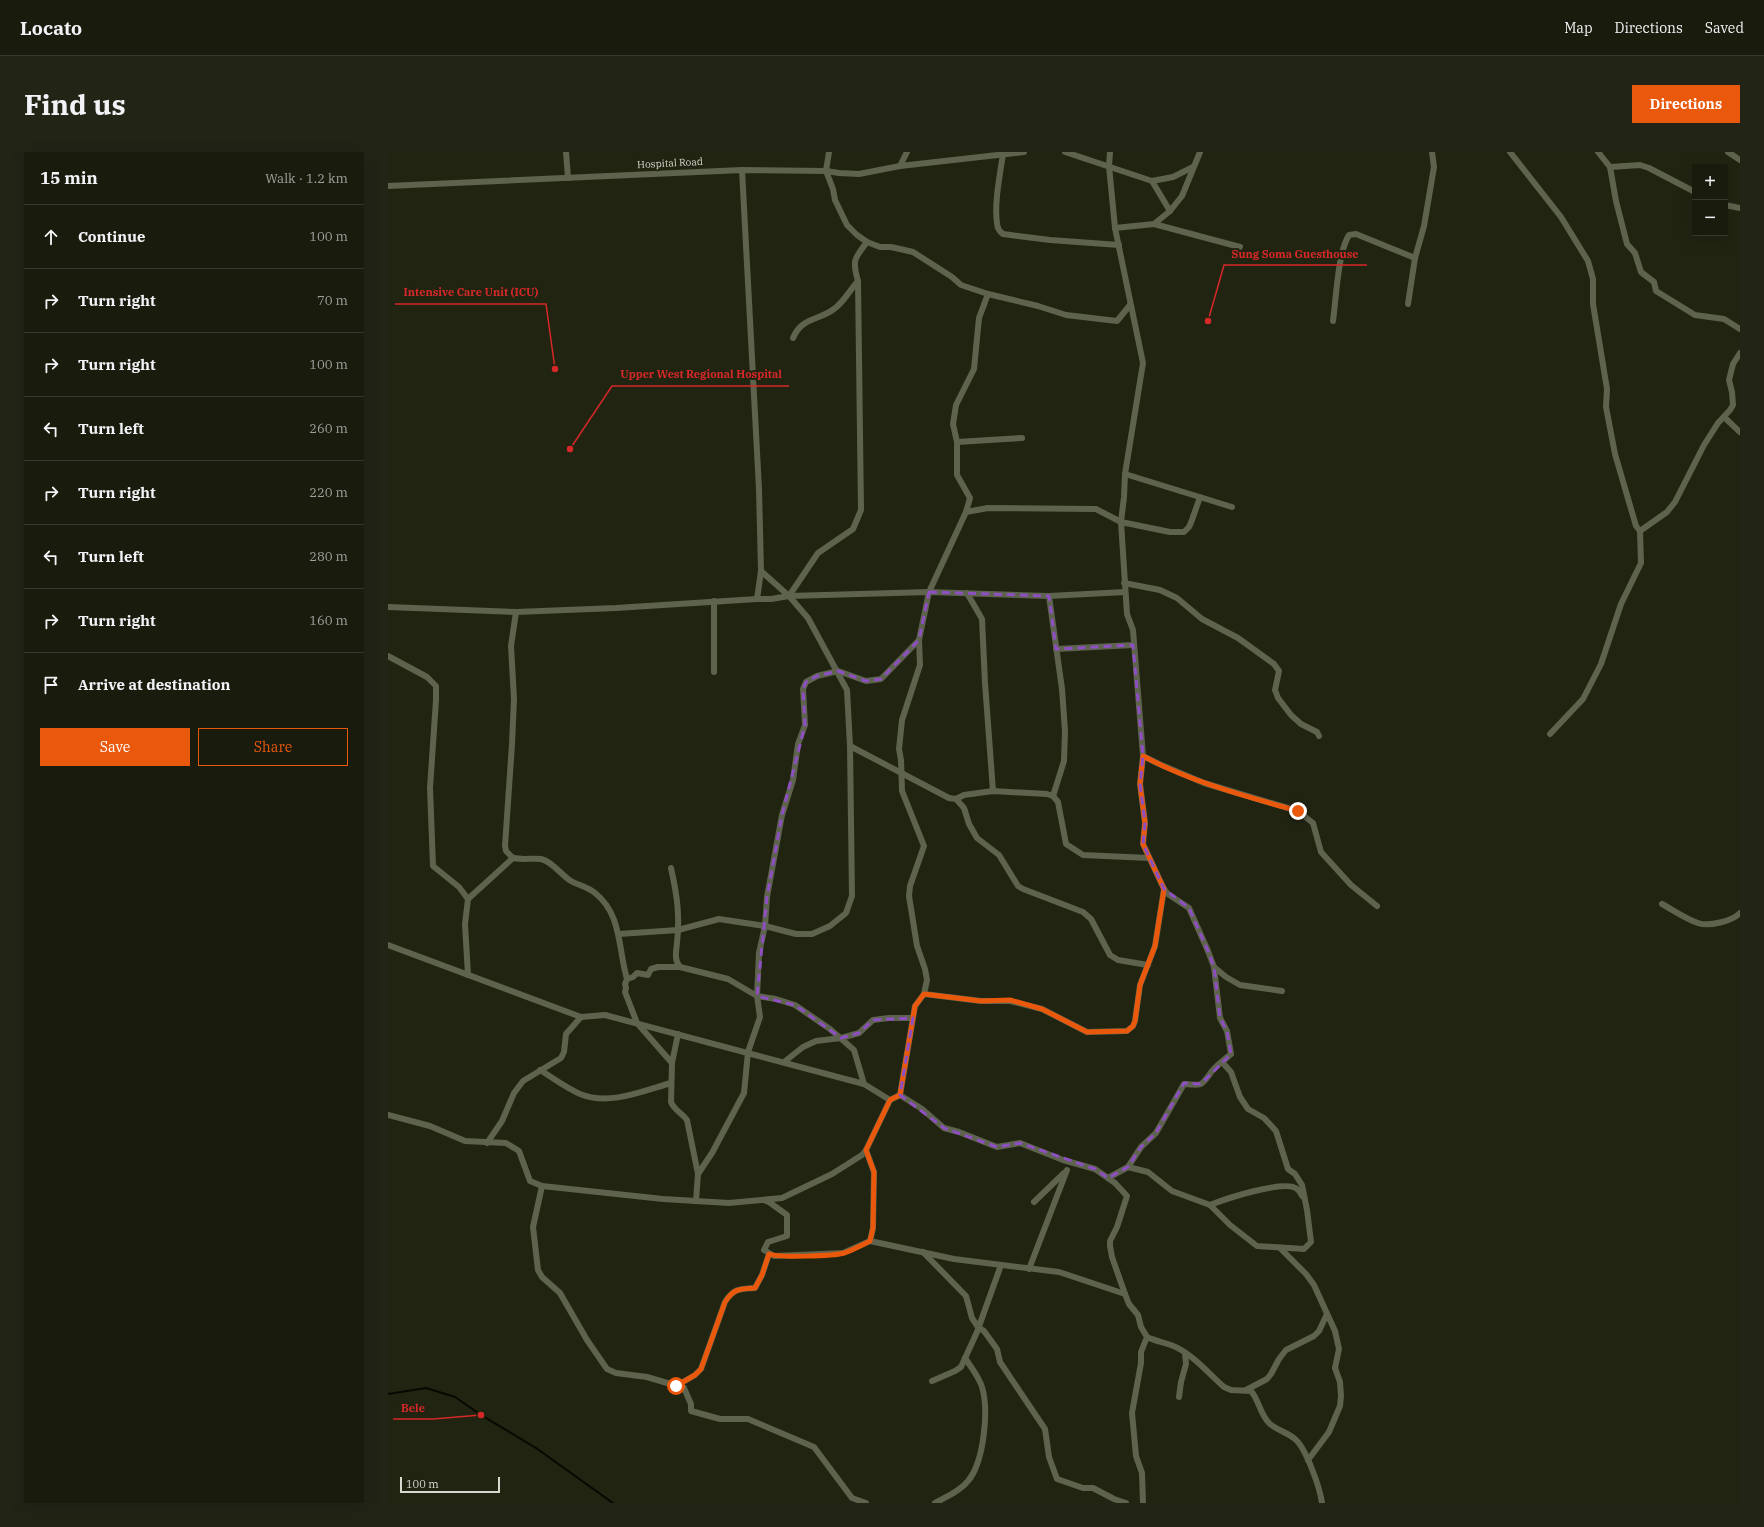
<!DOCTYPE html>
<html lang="en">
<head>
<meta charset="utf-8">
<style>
  body { margin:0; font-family:"IBM Plex Serif",serif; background:#222416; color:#f1f3f6 }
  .controls { position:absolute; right:12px; top:12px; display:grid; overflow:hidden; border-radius:0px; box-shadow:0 4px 16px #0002 }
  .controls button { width:36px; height:36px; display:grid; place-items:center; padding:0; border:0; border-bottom:1px solid #37392e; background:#191b0d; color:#f1f3f6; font:20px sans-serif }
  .scale { position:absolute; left:12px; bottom:10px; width:100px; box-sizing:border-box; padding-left:4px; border:2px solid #d6d9cd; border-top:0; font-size:11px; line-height:14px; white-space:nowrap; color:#d6d9cd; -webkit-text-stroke:3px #212411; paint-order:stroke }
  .stop { position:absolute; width:12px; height:12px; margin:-9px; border:3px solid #ea580c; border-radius:50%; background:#fff }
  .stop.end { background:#ea580c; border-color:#fff; box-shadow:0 1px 4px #0008 }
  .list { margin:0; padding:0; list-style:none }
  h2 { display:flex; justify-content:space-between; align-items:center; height:52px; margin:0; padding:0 16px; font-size:17px }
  h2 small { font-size:13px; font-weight:400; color:#9fa19d }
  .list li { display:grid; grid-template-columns:26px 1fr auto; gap:12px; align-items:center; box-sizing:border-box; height:64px; padding:0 16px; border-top:1px solid #37392e }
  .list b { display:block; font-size:15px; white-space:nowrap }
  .list em { font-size:13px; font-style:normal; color:#9fa19d }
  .actions { display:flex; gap:8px; padding:12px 16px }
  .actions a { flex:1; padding:9px 0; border:1px solid #ea580c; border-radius:0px; text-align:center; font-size:14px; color:#ea580c }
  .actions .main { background:#ea580c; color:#fff }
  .icon { flex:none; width:22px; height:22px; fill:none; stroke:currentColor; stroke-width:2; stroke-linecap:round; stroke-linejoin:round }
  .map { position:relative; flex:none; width:1352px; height:1351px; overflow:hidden; border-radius:0px }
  header { display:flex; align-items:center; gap:24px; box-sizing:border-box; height:56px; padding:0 20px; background:#191b0d; border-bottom:1px solid #37392e }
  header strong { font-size:19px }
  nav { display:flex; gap:22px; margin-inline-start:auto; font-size:14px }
  .intro { display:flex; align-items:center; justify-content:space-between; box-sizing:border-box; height:96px; padding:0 24px }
  h1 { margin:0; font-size:28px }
  .button { padding:10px 18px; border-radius:0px; background:#ea580c; color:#fff; font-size:14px; font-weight:700 }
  main { display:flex; gap:24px; padding:0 24px }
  aside { flex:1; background:#191b0d; border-radius:0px; box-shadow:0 4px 16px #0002 }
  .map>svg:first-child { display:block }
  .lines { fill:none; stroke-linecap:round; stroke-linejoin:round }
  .stream { stroke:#070900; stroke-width:2 }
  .minor { stroke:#5e634d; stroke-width:6 }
  .route { stroke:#ea580c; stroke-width:5 }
  .marked { fill:none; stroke:#8d4fc2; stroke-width:3; stroke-dasharray:8 5; stroke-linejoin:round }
  .labels { text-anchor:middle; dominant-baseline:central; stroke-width:4; stroke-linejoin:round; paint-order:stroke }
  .street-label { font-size:10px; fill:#d6d9cd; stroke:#212411 }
  .leader { fill:none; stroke:#d62828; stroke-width:1.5 }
  .callout-dot { fill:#d62828; stroke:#212411; stroke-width:1.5 }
  .callout-label { font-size:11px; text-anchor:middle; font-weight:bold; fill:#d62828; stroke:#212411; stroke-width:4; stroke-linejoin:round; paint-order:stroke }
</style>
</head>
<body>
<header>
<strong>Locato</strong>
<nav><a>Map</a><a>Directions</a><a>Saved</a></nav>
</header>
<div class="intro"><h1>Find us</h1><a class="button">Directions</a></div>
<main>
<aside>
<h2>15 min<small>Walk · 1.2 km</small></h2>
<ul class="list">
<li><svg class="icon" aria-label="ahead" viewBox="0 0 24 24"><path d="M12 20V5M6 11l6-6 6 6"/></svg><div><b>Continue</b></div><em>100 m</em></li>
<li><svg class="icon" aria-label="right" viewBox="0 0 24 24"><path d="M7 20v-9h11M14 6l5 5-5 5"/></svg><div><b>Turn right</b></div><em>70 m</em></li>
<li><svg class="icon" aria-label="right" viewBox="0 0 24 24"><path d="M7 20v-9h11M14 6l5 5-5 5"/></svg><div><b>Turn right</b></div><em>100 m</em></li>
<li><svg class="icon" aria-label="left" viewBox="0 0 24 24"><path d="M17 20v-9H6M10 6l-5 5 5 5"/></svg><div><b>Turn left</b></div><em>260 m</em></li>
<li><svg class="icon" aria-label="right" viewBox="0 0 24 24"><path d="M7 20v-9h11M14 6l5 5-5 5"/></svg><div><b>Turn right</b></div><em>220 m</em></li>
<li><svg class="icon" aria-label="left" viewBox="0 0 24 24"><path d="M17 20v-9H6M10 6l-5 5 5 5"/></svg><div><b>Turn left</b></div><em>280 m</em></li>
<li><svg class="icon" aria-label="right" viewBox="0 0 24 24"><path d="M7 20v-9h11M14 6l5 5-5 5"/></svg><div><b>Turn right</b></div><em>160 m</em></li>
<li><svg class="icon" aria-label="arrive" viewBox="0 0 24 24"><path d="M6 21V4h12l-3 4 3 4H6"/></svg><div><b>Arrive at destination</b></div></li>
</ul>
<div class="actions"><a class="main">Save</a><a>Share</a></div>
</aside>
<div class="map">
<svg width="1352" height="1351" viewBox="0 0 1352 1351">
  <rect width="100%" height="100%" fill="#212411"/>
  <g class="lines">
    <polyline class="stream" points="0,1242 38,1236 67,1245 93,1263 148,1296 225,1351"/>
    <g class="minor">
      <polyline points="178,0 180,26"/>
      <polyline points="441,0 438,19 445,37 447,48 459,73 469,83 479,90 492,95 503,95 525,100 564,125 573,133 600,142 591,166 586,217 568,253 565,272 569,290 569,323 582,346 578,360 541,440 531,488 532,513 514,568 511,597 513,608 514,639 536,694 522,734 521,744 529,794 537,817 539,828 536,842 527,854 512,943"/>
      <polyline points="677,0 764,29 782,59"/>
      <polyline points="722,0 721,14 727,76"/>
      <polyline points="812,0 794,44 782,59 766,72 727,76 755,211 737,322 736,345 733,370 739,462 745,478 755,604 752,632 757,671 755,692 776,737 780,742 801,756 820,799 826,815 832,866 839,879 843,902"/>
      <polyline points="1122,0 1173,65 1200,109 1205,127 1205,152 1219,237 1218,255 1227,302 1248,374 1252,379 1253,411 1233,452 1213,512 1195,547 1162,582"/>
      <polyline points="1210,0 1222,15 1228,49 1239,92 1247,101 1253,120 1266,130 1268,139 1307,163 1336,167 1352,177"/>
      <polyline points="1340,0 1352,8"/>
      <path d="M615 2C612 22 606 52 609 71 609 76 611 79 615 82L662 88 731 93"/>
      <polyline points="512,14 519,0"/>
      <polyline points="1222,15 1252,13 1261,16 1307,40"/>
      <polyline points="354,18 371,337 373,419 369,447"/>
      <polyline points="764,29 785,25 805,15"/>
      <polyline points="0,34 354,18 438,19 451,21 471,22 512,14 636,0"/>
      <polyline points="1337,53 1352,56"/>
      <polyline points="766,72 852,95"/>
      <polyline points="600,142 650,154 678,163 729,169 742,153"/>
      <polyline points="1020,152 1027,106 1036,74 1046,15 1044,0"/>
      <path d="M945 169C948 147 950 100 961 83L968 82 1027 106"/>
      <path d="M405 186C414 165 430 169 446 157 455 151 462 138 470 129"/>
      <polyline points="1336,265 1352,280"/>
      <polyline points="569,290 634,286"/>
      <polyline points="737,322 844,355"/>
      <polyline points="578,360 600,356 708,357 733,370 782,380 796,380 801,375 804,368 812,345"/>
      <polyline points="1252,379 1279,360 1287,350 1316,293 1330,271 1342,258 1345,253 1344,240 1341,228 1345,212 1352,201"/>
      <polyline points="736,431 772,438 789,446 814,467 850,486 886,512 891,519 887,538 890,546 903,563 913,572 929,580 931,584"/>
      <polyline points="579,441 594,467 597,531 605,639"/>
      <path d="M401 444 430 401 465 377 473 358 470 129C464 108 466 107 479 90"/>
      <polyline points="661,444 674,537 677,579 676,609 665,644"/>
      <polyline points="0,455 128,460 228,456 369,447 383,447 401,444 541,440 661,444 737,440"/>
      <polyline points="668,497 745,493"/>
      <polyline points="0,504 39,525 48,534 48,548 42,636 45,714 71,735 80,747 77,772 80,823"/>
      <polyline points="326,520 326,449"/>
      <polyline points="462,594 561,646 568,647 576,643 605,639 659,642 665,644 670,650 678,692 695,703 761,706"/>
      <polyline points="755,604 771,612 816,631 910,659 925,671 933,700 963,733 989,754"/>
      <polyline points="568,647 576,656 581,672 589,686 611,703 630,734 635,737 695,760 703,767 722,803 730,808 760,813"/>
      <polyline points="125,706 118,699 117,694 124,592 126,547 123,494 128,460"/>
      <path d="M283 716C289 743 292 763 289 791 288 800 286 808 292 815L340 827 369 844 388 847 407 853 442 877 466 898 476 932"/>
      <path d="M80 747 125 706C135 708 144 706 153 707 164 709 173 723 183 729 190 733 200 735 207 741 234 762 230 797 239 827"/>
      <path d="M1274 752C1285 758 1298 767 1310 771 1321 775 1344 769 1352 761"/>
      <polyline points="231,782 290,778 331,767 377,774 408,782 424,782 442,774 458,761 464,744 462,594 459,538 420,466 401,444 373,419"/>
      <polyline points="0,793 193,865 217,863 476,932 502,948"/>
      <polyline points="826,815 838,825 852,833 894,839"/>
      <polyline points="536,842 593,849 622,849 654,857 699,880 739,879 745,874 747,869 752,833 767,794 776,737"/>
      <path d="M290 882 284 911 283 950C286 958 294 961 299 968L310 1022 308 1049"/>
      <polyline points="396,910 415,895 428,889 453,886 471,881 485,868 501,866 525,866"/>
      <polyline points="284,911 249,871 237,840 238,836 237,832 239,827 245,825 249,821 260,823 263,817 270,815 292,815"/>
      <path d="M152 918C165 926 178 936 192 942 221 954 255 939 283 931"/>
      <polyline points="512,943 534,957 556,976 571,980 609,995 632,991 675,1008 707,1017 727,1031 739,1044 729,1075 722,1089 722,1094 724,1105 737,1142 741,1152 750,1163 753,1175 759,1185 753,1200 753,1211 744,1261 748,1304 754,1321 755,1351"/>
      <polyline points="0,963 42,974 77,989 118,991 131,999 142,1029 154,1034 275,1047 341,1051 394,1046 444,1022 474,1003 478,998 502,948 512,943"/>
      <polyline points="99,991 114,969 126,941 135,929 173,906 176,900 178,882 193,865"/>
      <polyline points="310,1022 324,1001 356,941 360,900 372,865 369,844 371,801 377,774 379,745 394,663 405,628 410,592 417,573 415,537 418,530 429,524 450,519 478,529 493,527 531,488"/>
      <path d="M720 1026 740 1015 753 995 768 981 796 932C815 934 813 934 824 919 829 913 837 907 843 902L834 910 843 920 852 945 860 957 876 966 888 979 900 1017 907 1022 914 1033 919 1058 923 1090 916 1097 869 1094 842 1073 822 1053 784 1039 760 1020 740 1015"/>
      <polyline points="154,1034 145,1075 150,1118 154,1125 172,1141 199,1188 219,1217 228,1221 259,1225 296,1236 303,1252 303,1259 332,1267 360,1267 426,1295 464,1346 478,1351"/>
      <polyline points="375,1048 381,1050 399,1063 399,1084 380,1090 376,1098 386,1104 455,1101 482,1089 485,1076 486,1020 478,998"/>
      <polyline points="646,1050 676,1021"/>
      <path d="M822 1053C837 1047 897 1027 909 1037 912 1039 913 1043 915 1045"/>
      <polyline points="482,1089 566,1107 671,1120 737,1142"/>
      <polyline points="892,1096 918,1122 926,1133 947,1179 951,1197 947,1216 952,1230 953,1244 952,1254 941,1280 920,1308"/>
      <polyline points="535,1100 578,1144 584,1166 590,1175 596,1179 609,1197 612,1210 657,1277 661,1305 669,1327 695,1336 705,1336 726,1347 738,1351"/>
      <polyline points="641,1117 679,1018"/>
      <path d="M759 1185C767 1189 775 1190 783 1193 804 1201 820 1221 836 1235L843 1238 863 1239C871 1248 872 1262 881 1271 888 1278 899 1280 907 1287 918 1296 932 1336 934 1351"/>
      <polyline points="544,1229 567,1219 573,1215 589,1180 613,1113"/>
      <path d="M288 1234 307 1223 313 1217 337 1150C346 1136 352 1137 367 1136L374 1123 381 1102"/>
      <polyline points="858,1238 879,1227 883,1222 891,1207 898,1198 926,1184 931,1179 939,1162"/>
      <polyline points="791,1245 793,1230 798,1212 797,1201"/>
      <path d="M547 1351C558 1345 572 1339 580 1329 596 1310 601 1258 594 1235 591 1225 583 1215 577 1206"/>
    </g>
  </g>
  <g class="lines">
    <path class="route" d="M288 1234 307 1223 313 1217 337 1150C346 1136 352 1137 367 1136L374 1123 381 1102C391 1106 445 1104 456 1101 465 1098 474 1093 482 1089L485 1076 486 1020 478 998 502 948 512 943 527 854 536 842 593 849 622 848 654 857 699 880 739 879 745 874 747 869 752 833 767 794 776 737 755 692 757 671 752 632 755 604C803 630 857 644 910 659"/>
  </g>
  <path class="marked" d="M541 440 661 444 668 497 745 493 755 604 752 632 757 671 755 692 776 737 801 756 820 799 826 815 832 866 839 879 843 902 813 932 796 931 768 981 753 995 740 1015 720 1026 707 1017 632 991 609 995 556 976 512 943 525 866 485 868 471 881 453 886 407 853 369 844 379 745 394 663 417 573 415 537 418 530 429 524 450 519 478 529 493 527 531 488Z"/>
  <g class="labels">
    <g class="street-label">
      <text transform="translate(282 11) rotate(-3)">Hospital Road</text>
    </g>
  </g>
  <path class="leader" d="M820 169L836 113H979M167 217L158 152H7M182 297L224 234H401M93 1263L45 1267H5"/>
  <g class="callout-dot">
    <circle cx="820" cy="169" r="4"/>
    <circle cx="167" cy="217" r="4"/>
    <circle cx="182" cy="297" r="4"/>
    <circle cx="93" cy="1263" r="4"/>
  </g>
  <g class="callout-label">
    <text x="907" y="106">Sung Soma Guesthouse</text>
    <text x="83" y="144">Intensive Care Unit (ICU)</text>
    <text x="313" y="226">Upper West Regional Hospital</text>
    <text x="25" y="1260">Bele</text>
  </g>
</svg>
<div class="controls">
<button>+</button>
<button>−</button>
</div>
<div class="scale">100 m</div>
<div class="stop" style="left:288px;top:1234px"></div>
<div class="stop end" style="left:910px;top:659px"></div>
</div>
</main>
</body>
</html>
